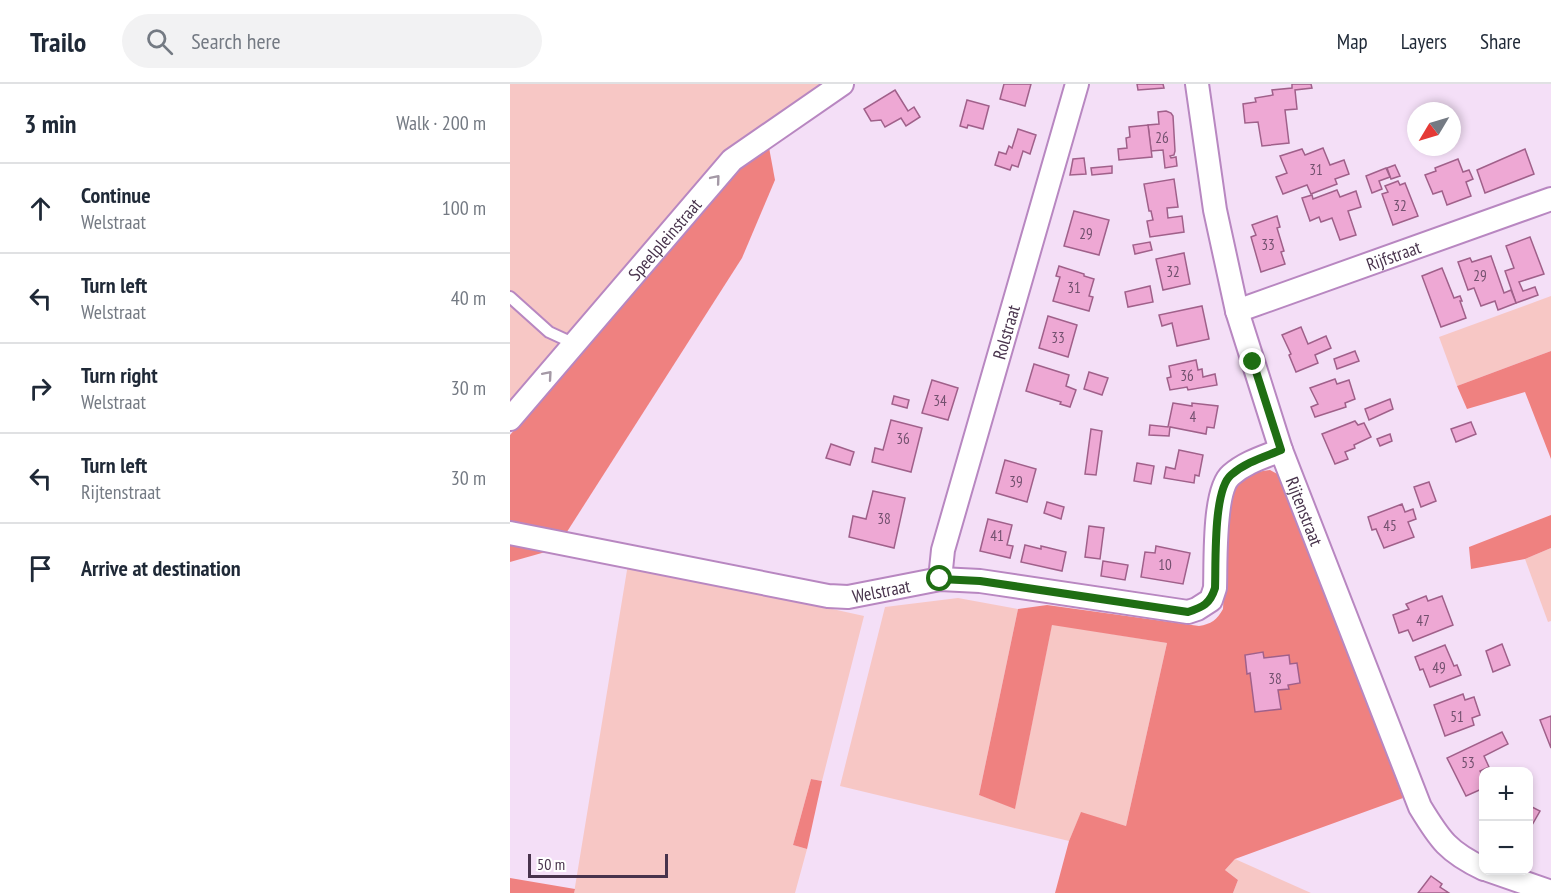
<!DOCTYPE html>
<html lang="en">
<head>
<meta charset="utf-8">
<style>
  body { margin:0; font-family:"PT Sans Narrow",sans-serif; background:#f2f2f3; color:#1f2937 }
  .controls { position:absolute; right:18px; bottom:18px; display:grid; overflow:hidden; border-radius:12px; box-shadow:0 3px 9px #0003 }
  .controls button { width:54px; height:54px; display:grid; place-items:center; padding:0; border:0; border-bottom:2px solid #e0e1e3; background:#fff; color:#1f2937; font:30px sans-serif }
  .compass { position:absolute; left:897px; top:18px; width:54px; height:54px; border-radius:50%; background:#fff; box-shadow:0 3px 9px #0003; rotate:232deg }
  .scale { position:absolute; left:18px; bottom:15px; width:140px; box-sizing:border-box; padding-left:6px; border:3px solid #48334c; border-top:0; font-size:16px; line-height:21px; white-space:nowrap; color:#48334c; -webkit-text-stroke:4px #fff; paint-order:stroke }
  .stop { position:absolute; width:18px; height:18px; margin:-14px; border:4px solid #1f6e13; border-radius:50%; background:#fff }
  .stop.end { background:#1f6e13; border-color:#fff; box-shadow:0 2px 6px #0008 }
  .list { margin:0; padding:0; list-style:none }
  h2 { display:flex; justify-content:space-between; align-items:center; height:78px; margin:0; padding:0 24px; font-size:26px }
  h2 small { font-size:20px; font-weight:400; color:#747a83 }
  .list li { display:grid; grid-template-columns:39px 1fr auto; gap:18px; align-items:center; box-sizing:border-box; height:90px; padding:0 24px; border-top:2px solid #e0e1e3 }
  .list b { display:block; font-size:22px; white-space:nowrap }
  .list p { margin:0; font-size:20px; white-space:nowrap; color:#747a83 }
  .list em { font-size:20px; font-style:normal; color:#747a83 }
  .icon { flex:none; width:33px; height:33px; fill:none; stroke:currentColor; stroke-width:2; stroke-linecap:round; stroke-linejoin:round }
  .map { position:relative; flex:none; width:1041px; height:809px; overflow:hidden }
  header { display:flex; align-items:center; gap:36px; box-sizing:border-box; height:84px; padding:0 30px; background:#fff; border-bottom:2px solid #e0e1e3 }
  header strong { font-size:28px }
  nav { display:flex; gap:33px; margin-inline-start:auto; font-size:21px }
  .search { width:420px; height:54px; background:#f2f2f3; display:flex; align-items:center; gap:15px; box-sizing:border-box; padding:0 21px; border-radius:33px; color:#747a83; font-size:22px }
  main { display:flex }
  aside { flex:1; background:#fff }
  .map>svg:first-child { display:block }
  .green { fill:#f7c7c5 }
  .forest { fill:#ef8180 }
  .building { fill:#eea8d4; stroke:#a0608a; stroke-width:1.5 }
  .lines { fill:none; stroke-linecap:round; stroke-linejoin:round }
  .service-casing { stroke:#b887c1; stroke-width:14 }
  .minor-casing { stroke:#b887c1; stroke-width:26 }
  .service { stroke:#fff; stroke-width:10 }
  .minor { stroke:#fff; stroke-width:22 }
  .oneway { stroke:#a499a6 }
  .route { stroke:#1f6e13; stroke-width:8 }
  .labels { text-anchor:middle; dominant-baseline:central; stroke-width:4.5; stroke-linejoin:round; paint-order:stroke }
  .number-label { font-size:15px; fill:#72506e }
  .street-label { font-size:18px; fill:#48334c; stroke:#fff }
</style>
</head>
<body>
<header>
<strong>Trailo</strong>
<div class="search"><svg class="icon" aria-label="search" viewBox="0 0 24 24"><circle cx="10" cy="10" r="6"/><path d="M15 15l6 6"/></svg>Search here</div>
<nav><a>Map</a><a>Layers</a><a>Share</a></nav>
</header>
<main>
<aside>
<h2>3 min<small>Walk · 200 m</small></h2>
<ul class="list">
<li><svg class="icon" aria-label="ahead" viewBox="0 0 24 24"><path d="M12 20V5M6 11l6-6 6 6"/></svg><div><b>Continue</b><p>Welstraat</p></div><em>100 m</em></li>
<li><svg class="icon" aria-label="left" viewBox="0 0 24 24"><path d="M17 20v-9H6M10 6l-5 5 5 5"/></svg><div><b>Turn left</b><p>Welstraat</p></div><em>40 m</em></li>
<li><svg class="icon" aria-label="right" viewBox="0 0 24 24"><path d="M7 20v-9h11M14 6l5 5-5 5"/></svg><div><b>Turn right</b><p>Welstraat</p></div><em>30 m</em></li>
<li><svg class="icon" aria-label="left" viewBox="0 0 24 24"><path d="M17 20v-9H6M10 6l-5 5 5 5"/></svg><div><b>Turn left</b><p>Rijtenstraat</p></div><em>30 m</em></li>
<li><svg class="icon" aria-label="arrive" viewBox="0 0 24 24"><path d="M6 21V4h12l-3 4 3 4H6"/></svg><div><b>Arrive at destination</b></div></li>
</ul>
</aside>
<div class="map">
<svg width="1041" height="809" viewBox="0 0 1041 809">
  <rect width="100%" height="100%" fill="#f4dff7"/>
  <g class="green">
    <polygon points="0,0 318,0 226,58 0,326"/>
    <polygon points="1041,212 1041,267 947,302 929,253"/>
    <polygon points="1041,464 1041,537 1038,538 1015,475"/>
    <polygon points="118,480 354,532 312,697 301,695 283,761 297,765 285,809 64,809"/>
    <polygon points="448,514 508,525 469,711 505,724 542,540 657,559 616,742 571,729 559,757 330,702 375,523"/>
    <polygon points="725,775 801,809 723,809 728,796 715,786"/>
  </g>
  <g class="forest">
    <polygon points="258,58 265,96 232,174 46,465 0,478 0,351 222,91"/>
    <polygon points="1041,267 1041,375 1015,308 957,325 947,302"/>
    <path d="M760 386 771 392 893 714 725 775 715 786 728 796 723 809H545L559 757 571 728 616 742 657 559 542 541 505 725 469 711 508 525 537 521 689 542C701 540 707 536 713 525L719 414C729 397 740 388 760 386Z"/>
    <polygon points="1041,431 1041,464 1015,475 961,485 959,463"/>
    <polygon points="301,695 312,697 297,765 283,761"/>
    <polygon points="0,794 65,805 64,809 0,809"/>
  </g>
  <g class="building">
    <polygon points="494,0 521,0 515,22 490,15"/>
    <polygon points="627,0 653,0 654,4 628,6"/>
    <polygon points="782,0 801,0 802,4 785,6 787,25 775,26 779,59 752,62 748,38 735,39 733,20 746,18 745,14 763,11 762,6 782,4"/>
    <polygon points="385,6 398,27 404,23 410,33 396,42 391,34 375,43 371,36 361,37 354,25"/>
    <polygon points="457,16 479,22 473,45 458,41 457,44 450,42"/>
    <polygon points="656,27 661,29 663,32 665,67 664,71 660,72 661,74 666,73 667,82 655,84 653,66 641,67 638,41 649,40 648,28"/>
    <polygon points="638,41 642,73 609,76 608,65 617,64 616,54 620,53 619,43"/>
    <polygon points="508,45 526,51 520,70 513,67 508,83 502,81 500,86 485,81 489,68 496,70 499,62 502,64"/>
    <polygon points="813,64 820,81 834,76 839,90 825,95 827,100 801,110 797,101 773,110 766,93 777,89 770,72 792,65 795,71"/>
    <polygon points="1015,65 1024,90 975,109 967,86"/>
    <polygon points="574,74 576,90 560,91 563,75"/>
    <polygon points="948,75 953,88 959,86 963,95 956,98 961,112 937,121 932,107 923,110 915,91 926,87 925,84"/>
    <polygon points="885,81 890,92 881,95 877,84"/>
    <polygon points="602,82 602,89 582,91 581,84"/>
    <polygon points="876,84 880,93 869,97 872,105 862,109 856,92"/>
    <polygon points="664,95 668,123 657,124 658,134 672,132 674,148 640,153 637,137 643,136 641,127 639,127 634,100"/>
    <polygon points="888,97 890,101 895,99 908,132 883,141 872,110 878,108 875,102"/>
    <polygon points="827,106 830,113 846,107 851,123 838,127 846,151 830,156 822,134 811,138 809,133 800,137 792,114 802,111 803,115"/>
    <polygon points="564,127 599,136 589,171 554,162"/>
    <polygon points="767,132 770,143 767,144 774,167 771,168 775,180 751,188 741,153 746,151 742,141"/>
    <polygon points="1020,153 1034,190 1009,198 1013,207 1025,203 1028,211 1006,219 995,187 1004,184 996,162"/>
    <polygon points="640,158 642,166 625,170 623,161"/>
    <polygon points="674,169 680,200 653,206 646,175"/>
    <polygon points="981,172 994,209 1001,206 1006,219 988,226 985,217 971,222 964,204 958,206 948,178 960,174 962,178"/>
    <polygon points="549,182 574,190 574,192 584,195 579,212 583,213 579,227 543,217 550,193 546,192"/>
    <polygon points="932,184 944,214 950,212 952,217 950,217 956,234 931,243 912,192"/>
    <polygon points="640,202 643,218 618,223 615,208"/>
    <polygon points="692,222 699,255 667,262 662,239 652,242 649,231"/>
    <polygon points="538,232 567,241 558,273 529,264"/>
    <polygon points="791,243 798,260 816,252 821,264 805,271 808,279 786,288 779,271 781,270 772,251"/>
    <polygon points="845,267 849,277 827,285 824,275"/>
    <polygon points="686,276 688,286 692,285 693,293 705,290 707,301 678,306 677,303 660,306 657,294 661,293 659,282"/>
    <polygon points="524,280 559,291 556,302 566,306 560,323 550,320 551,318 516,307"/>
    <polygon points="579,288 598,294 592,311 574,305"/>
    <polygon points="825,295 827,300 839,296 845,315 835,319 836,323 805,333 801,323 808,320 800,304"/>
    <polygon points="422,296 448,304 438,336 412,329"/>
    <polygon points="384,312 399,316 397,324 382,320"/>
    <polygon points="880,315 883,325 859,336 855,325"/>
    <polygon points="663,319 682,322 682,319 708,322 704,344 697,343 696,350 660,343 659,352 639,351 640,341 658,343"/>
    <polygon points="381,336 412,344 401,388 362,378 365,364 373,366"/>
    <polygon points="845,337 848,341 854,339 861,353 844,361 845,364 835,368 838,375 825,380 812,350"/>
    <polygon points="961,338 966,350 946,358 941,345"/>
    <polygon points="581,345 592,347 586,391 575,390"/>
    <polygon points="880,350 882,357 870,362 867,355"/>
    <polygon points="321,360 344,368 340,381 316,374"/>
    <polygon points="669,366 693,371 689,392 685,391 684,399 654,394 656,383 665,385"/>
    <polygon points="495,376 526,385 517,418 486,409"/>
    <polygon points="627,379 644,382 641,400 624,397"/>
    <polygon points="919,398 926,417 911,423 904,403"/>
    <polygon points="363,407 395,414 384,464 339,453 343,432 356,435"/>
    <polygon points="537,418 554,423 551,435 534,429"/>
    <polygon points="892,420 895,428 903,425 906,435 898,438 904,453 874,464 866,445 862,446 858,433"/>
    <polygon points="478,435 502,441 497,461 503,462 500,474 470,467"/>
    <polygon points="579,442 594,444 590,475 575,473"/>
    <polygon points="515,461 531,465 531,462 556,468 552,487 511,478"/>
    <polygon points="646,462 680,469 673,500 631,493 635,468 645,469"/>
    <polygon points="593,477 618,481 615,496 591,492"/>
    <polygon points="916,512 918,517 932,512 943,541 903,557 898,546 889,549 883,531 899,525 896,520"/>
    <polygon points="992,560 1000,581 983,588 976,567"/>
    <polygon points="935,561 944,582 947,581 951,591 920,603 913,585 910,586 905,573"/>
    <polygon points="753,568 754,574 779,571 780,580 787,579 790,599 778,601 779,605 768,606 771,625 745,628 740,589 737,590 735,571"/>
    <polygon points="953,610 955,616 964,613 970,631 962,634 964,641 935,652 924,621"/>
    <polygon points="1041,632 1041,664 1030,636"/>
    <polygon points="992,648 998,660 974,672 979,683 970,687 974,694 974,704 956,712 937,674"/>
    <polygon points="1018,721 1030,727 1018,748"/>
    <polygon points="921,792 932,800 930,803 939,809 908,809"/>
  </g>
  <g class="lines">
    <g class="service-casing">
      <polyline id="service" points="0,213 39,248 65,260"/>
    </g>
    <g class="minor-casing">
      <g id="minor">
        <path id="s1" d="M687 0 705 126 727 227 771 366 910 723C930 756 938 768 974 785"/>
        <path id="s2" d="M727 227 1041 115"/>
        <path id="s3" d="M0 335 222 76 332 0"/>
        <path id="s4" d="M0 449 318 512 338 513 430 495 470 497 678 528 687 525 701 516 705 504C706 480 703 406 721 391 736 378 754 373 771 366"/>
        <path id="s5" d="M430 495 433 466 567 0"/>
        <polyline points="978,786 1041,808"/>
      </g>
    </g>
    <use href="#service" class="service"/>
    <use href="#minor" class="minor"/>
  </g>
  <defs><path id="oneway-chevron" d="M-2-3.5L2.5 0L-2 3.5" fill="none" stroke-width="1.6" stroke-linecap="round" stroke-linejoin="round" transform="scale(1.5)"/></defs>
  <g class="oneway">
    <use href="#oneway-chevron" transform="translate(206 95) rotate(-50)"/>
    <use href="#oneway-chevron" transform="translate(38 291) rotate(-49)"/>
  </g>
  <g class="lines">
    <path class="route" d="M430 495 470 497 678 528C693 523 700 520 705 504 706 480 703 406 721 391 736 378 754 373 771 366L743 278"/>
  </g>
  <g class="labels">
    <g class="number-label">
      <text x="652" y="53">26</text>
      <text x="806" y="85">31</text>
      <text x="890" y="121">32</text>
      <text x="576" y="149">29</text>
      <text x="758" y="160">33</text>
      <text x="663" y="187">32</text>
      <text x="970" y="191">29</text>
      <text x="564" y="203">31</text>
      <text x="548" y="253">33</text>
      <text x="677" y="291">36</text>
      <text x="430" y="316">34</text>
      <text x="683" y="332">4</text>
      <text x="393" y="354">36</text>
      <text x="506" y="397">39</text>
      <text x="374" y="434">38</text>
      <text x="880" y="441">45</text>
      <text x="487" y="451">41</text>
      <text x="655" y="480">10</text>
      <text x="913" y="536">47</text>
      <text x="929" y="583">49</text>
      <text x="765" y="594">38</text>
      <text x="947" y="632">51</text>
      <text x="958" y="678">53</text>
    </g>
    <g class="street-label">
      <text stroke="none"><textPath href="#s3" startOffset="237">Speelpleinstraat</textPath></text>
      <text stroke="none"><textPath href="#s2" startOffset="166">Rijfstraat</textPath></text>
      <text stroke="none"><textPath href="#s5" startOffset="256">Rolstraat</textPath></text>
      <text stroke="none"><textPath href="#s1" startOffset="442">Rijtenstraat</textPath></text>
      <text stroke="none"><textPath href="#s4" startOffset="378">Welstraat</textPath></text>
    </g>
  </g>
</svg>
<div class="controls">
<button>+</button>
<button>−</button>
</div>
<svg class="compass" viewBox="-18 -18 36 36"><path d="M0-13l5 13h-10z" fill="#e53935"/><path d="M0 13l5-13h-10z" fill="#747a83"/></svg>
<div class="scale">50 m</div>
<div class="stop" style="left:430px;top:495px"></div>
<div class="stop end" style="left:743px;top:278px"></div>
</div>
</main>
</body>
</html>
